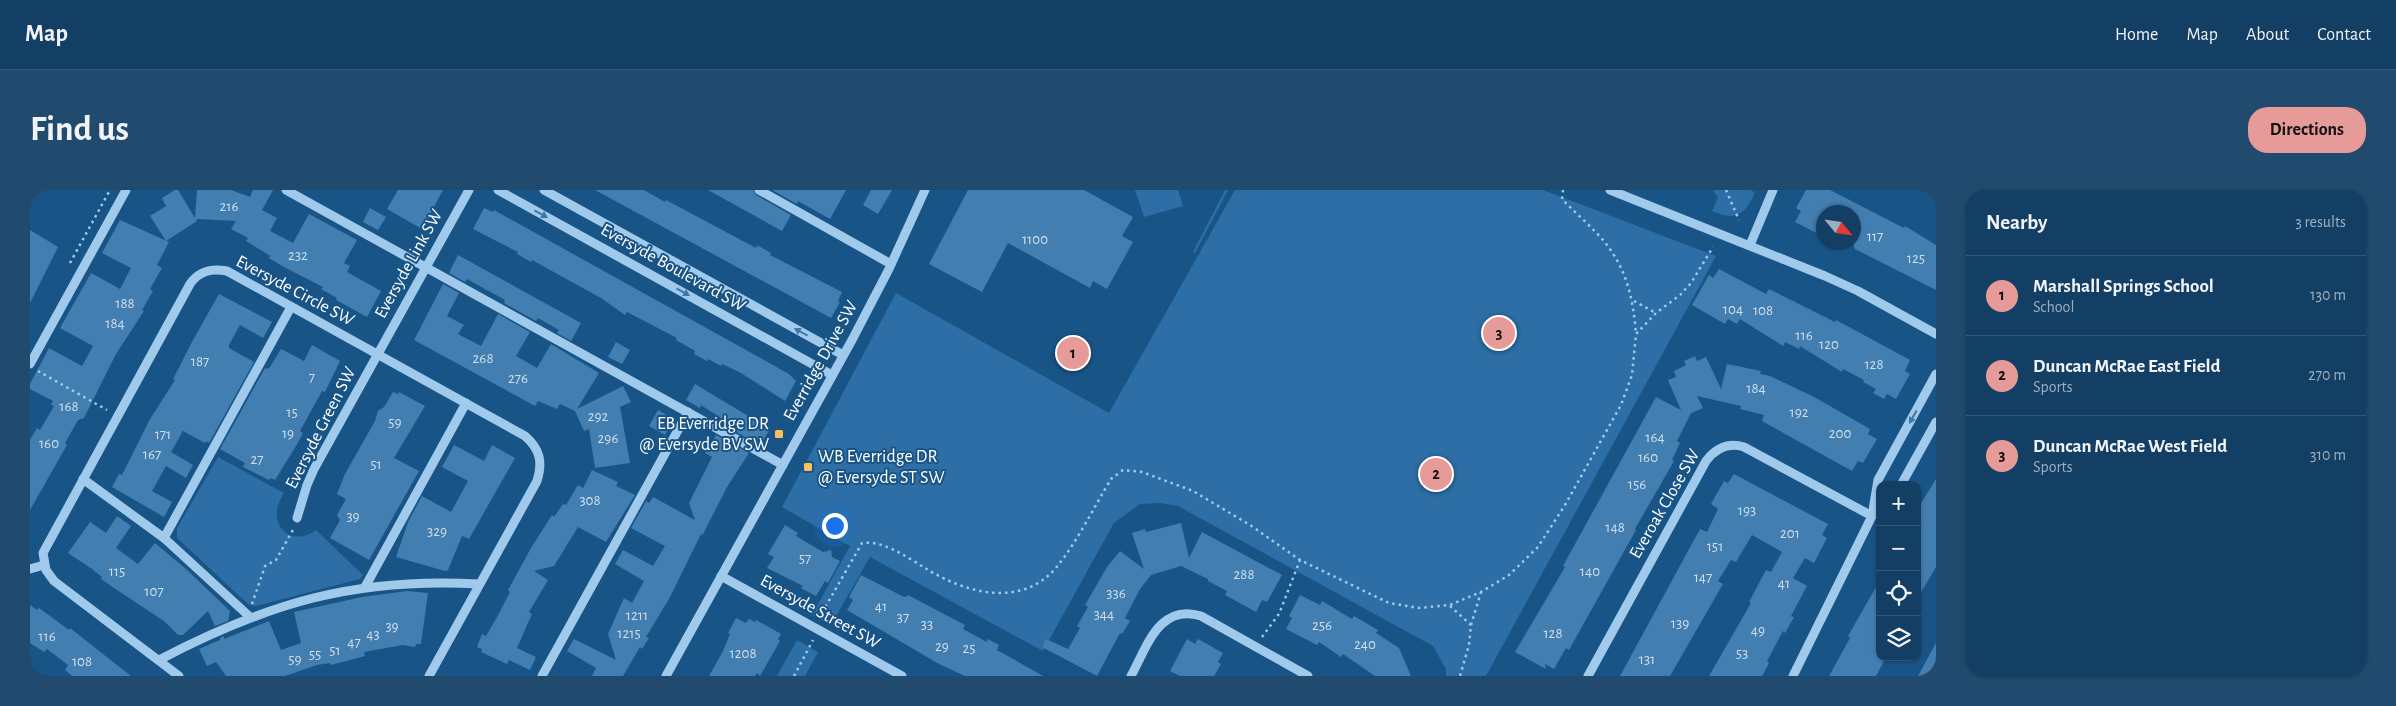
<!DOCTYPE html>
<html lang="en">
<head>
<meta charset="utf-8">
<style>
  body { margin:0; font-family:"Alegreya Sans",sans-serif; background:#204a6e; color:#f1f3f6 }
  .controls { position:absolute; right:15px; bottom:15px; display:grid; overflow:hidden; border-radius:10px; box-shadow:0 1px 4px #0004 }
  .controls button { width:45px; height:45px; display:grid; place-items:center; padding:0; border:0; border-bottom:1px solid #325879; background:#133f65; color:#f1f3f6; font:25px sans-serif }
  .compass { position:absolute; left:1786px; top:15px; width:45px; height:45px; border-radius:50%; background:#133f65; box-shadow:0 1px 4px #0004; rotate:119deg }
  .you { position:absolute; left:804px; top:335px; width:18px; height:18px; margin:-12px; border:4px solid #fff; border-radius:50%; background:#1a73e8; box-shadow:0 0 0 8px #1a73e833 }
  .badge { display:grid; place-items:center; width:32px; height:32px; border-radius:50%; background:#e69b98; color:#111; font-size:16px; font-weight:700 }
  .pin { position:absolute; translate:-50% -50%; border:2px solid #fff; box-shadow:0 1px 5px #0006 }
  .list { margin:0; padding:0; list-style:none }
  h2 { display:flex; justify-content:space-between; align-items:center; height:65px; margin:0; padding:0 20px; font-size:21px }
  h2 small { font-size:16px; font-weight:400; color:#9dafbf }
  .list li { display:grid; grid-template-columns:32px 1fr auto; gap:15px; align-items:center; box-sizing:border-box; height:80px; padding:0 20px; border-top:1px solid #325879 }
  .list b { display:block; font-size:19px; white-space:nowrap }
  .list p { margin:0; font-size:16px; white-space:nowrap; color:#9dafbf }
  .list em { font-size:16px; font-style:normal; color:#9dafbf }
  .icon { flex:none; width:28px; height:28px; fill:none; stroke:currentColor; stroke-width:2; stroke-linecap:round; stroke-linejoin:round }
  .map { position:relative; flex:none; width:1906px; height:486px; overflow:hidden; border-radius:20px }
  header { display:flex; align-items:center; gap:30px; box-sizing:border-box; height:70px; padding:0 25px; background:#133f65; border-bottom:1px solid #325879 }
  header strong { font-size:24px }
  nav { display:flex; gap:28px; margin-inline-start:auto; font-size:18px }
  .intro { display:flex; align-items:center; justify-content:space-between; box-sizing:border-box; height:120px; padding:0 30px }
  h1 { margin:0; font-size:35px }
  .button { padding:12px 22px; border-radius:20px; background:#e69b98; color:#111; font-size:18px; font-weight:700 }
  main { display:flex; gap:30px; padding:0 30px }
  aside { flex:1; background:#133f65; border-radius:20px; box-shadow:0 1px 4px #0004 }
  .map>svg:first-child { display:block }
  .green { fill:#2c6ea5 }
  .building { fill:#427eb0 }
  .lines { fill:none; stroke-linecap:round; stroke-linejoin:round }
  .path { stroke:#a0caec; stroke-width:2.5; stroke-dasharray:2.5 4; stroke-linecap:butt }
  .minor { stroke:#a0caec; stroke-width:9 }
  .oneway { fill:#4277a5 }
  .poi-dot { fill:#ffc05c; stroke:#195487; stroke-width:2 }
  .labels { text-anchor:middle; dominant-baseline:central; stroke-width:4; stroke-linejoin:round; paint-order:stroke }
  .number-label { font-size:15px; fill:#d0dfeb }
  .street-label { font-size:18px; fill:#fff; stroke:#195487 }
  .poi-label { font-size:18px; fill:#fff; stroke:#195487; text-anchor:end }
</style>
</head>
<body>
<header>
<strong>Map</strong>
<nav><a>Home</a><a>Map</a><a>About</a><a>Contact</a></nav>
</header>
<div class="intro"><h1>Find us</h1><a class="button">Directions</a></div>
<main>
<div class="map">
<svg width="1906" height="486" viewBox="0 0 1906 486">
  <rect width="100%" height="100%" fill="#195487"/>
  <g class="green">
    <polygon points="1105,0 1148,0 1153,16 1114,27"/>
    <polygon points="1195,0 1198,0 1165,63 1163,62"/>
    <polygon points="1205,0 1513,0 1686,66 1456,486 1416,486 1416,479 1403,456 1148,316 1130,313 1110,314 1084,333 1013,461 840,367 801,435 782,425 820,356 752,317 866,103 1079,223"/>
    <path d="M1683 0H1721L1725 3C1714 26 1706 31 1682 21L1688 8Z"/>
    <path d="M188 267 254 303C233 334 262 359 286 340L333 385 330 389 226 416 219 415 147 348V338Z"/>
    <polygon points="767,450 788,462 775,486 747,486"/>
  </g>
  <g class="building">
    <polygon points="145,0 148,0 165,28 167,0 201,0 220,7 223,0 243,0 232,20 247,28 240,41 263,53 279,24 327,50 314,73 320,76 317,82 351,101 337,127 306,110 307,108 291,99 293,97 252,76 239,68 240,66 234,62 216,51 218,48 201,39 206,31 166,29 167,31 136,51 120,26 136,16 132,8"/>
    <polygon points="368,0 413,0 392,39 357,19"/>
    <polygon points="565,0 614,0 635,12 636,10 726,58 727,55 741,63 740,65 812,102 808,111 810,112 801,128"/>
    <polygon points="678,0 723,0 726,5 761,25 752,41"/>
    <polygon points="742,0 816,0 800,29 768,11 767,14"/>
    <polygon points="841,0 862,0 848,24 833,15"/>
    <polygon points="938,0 1054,0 1103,27 1092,46 1103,52 1077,99 1063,91 1060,98 978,53 952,102 899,74"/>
    <polygon points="1776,0 1800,0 1874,38 1875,36 1906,55 1906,100 1825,59 1824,57 1824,22 1794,22 1794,47 1765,32 1771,21 1766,18"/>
    <polygon points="340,18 356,27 348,40 333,32"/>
    <polygon points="454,18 463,22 464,20 759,184 766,191 755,211 711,183 692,174 691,176 678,169 677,171 664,164 665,161 646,150 647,148 597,122 595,125 571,108 502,70 501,72 487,64 488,62 443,39"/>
    <polygon points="90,30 139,52 127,75 132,78 120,99 123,101 112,120 114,121 86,164 54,228 48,230 35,253 37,255 0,320 0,250 7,238 10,240 24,216 21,215 23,211 0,199 0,194 19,158 52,176 63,156 30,138 61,83 90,99 101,78 72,63"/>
    <polygon points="0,40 28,57 0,113"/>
    <polygon points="428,65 551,133 541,151 527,143 529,140 508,128 506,131 474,113 475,110 466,105 437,89 435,92 419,83"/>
    <polygon points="1689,79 1736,104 1739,99 1805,132 1806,130 1880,170 1875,181 1880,184 1866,209 1857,204 1854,209 1843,203 1846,199 1833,192 1834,190 1813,179 1812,182 1770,156 1769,159 1755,152 1753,156 1710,129 1707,134 1698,129 1695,134 1662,115 1679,85 1683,88"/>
    <polygon points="413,94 429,103 417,126 434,135 428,144 451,156 468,124 500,142 486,166 507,178 521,154 569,183 547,219 593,196 601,212 590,217 600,273 565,278 559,239 554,241 545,221 530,214 527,219 508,211 505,216 384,150"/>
    <polygon points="189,104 242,132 233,148 210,135 199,155 199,158 224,172 179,253 176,251 175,253 153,241 141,262 163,275 156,288 136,276 122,301 142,312 134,327 82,297 89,284 92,285 120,229 145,190 143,189 163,150"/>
    <polygon points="586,152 600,160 592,174 578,167"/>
    <polygon points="282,155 310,171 295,202 292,201 270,241 273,243 266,256 245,290 241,288 239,290 213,277 215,273 190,259 235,178 237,179 240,177 251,159 274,171"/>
    <polygon points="1665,166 1667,171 1676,167 1691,199 1697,174 1731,181 1730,184 1740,186 1786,208 1840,239 1838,244 1847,249 1833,273 1828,271 1822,281 1732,231 1734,225 1710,219 1711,216 1667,206 1673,218 1661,223 1647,251 1650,253 1642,270 1644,271 1605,339 1606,340 1539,460 1536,458 1524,479 1515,474 1516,479 1485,462 1535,377 1533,376 1626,207 1651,220 1638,190 1646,187 1644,181 1656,175 1654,171"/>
    <polygon points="665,194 740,239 732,252 727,250 726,253 692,234 694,230 671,215 670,218 656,210"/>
    <polygon points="363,202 368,204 369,202 395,216 364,268 389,281 339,370 300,348 310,330 307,325 316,309 307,304 315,284 345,231 348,221 354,217"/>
    <polygon points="628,220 644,229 635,245 619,236"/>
    <polygon points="686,245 719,263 697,297 672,346 671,344 639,409 616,447 619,448 612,459 610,457 593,486 562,486 566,478 537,461 544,449 586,470 578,444 594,408 602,413 614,391 585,374 593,360 623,376 635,356 601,338 616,311 619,313 623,307 665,330 659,313 682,267 675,263"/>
    <polygon points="424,255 454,271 462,255 485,268 439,349 432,346 418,380 415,381 366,367 378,332 392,306 421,322 438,291 412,277"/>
    <polygon points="562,280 588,292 586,296 605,305 576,352 548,337 524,376 504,381 518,390 499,422 502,424 487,458 506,467 500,480 479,470 477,474 451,462 452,459 447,457 452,444 456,446 467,427 480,402 478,400 501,358 522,325 524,327 533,314 536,315 548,295 553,298"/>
    <polygon points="1704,284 1798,334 1792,345 1797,348 1784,373 1775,368 1763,388 1777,396 1761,426 1764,427 1755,443 1753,441 1737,471 1739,473 1732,486 1679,486 1721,413 1719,412 1736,380 1741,382 1752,362 1722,345 1706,372 1701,370 1688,391 1693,394 1640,486 1590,486 1670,339 1677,342 1688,319 1681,314 1694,291 1698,293"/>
    <polygon points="1906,289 1906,377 1887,409 1887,320"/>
    <polygon points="87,326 101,336 86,358 108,374 125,353 156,379 200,421 198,431 185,436 178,421 153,445 148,445 134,431 84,398 71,389 72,387 62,379 38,363 60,332 76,343"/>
    <polygon points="1151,333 1159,368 1172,342 1252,385 1237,412 1232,410 1226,422 1195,405 1197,401 1178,391 1178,389 1151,376 1121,385 1110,399 1095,428 1100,431 1092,444 1090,443 1067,486 1012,457 1016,449 1038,459 1050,438 1047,436 1058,417 1055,415 1077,377 1090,361 1114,379 1102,343 1115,339 1116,342"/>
    <polygon points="755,335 768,343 766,346 793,362 801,360 802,367 810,371 798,393 795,391 786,406 771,398 773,396 737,378 744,367 738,364"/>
    <polygon points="831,385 872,406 876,407 878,405 935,435 933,439 957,452 958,449 969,455 967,460 1013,486 935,486 909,474 817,420 823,410 819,407"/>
    <polygon points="1850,390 1850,467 1855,469 1846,486 1799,486 1820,448 1818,446"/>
    <polygon points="377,401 398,403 391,454 386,454 385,457 373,455 334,462 335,466 301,475 300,473 287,475 255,486 196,486 186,472 177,476 169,459 190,450 190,448 194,446 194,449 239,431 251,460 271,453 264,422 332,407"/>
    <polygon points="1270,405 1290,415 1292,411 1322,429 1324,426 1348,440 1346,443 1369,458 1381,486 1345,486 1313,464 1311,467 1289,452 1287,455 1256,439 1262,428 1259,426"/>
    <polygon points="0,415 7,420 9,418 39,440 40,438 101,486 42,486 35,480 38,475 17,459 14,462 0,453"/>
    <polygon points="706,428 716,433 719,429 725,432 726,430 751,444 748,449 750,451 730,486 727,483 725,486 679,486 693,461 700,444 698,443"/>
    <polygon points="1157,449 1165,454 1168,449 1193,463 1188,472 1191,474 1184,486 1150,486 1140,481"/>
    <polygon points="1906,453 1906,486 1888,486"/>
  </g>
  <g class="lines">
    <g class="path">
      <path d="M1533 0 1532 9C1545 23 1561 36 1573 50 1597 79 1603 108 1606 144"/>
      <polyline points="1696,0 1709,30"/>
      <polyline points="40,73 80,0"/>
      <polyline points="1604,111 1626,123"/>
      <polyline points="8,181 77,220"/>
      <polyline points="222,414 235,376 246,370 264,338"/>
      <polyline points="1420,416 1441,435 1439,455 1430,486"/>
      <path d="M789 428 832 353C853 350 877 367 895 378 932 401 983 417 1019 385 1040 366 1065 315 1081 289L1093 280 1112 282 1163 301 1220 335 1270 370 1359 413 1389 418 1420 415 1451 402 1479 385 1508 357 1535 315 1591 215 1602 185 1606 144 1626 123 1650 105 1661 93 1683 57"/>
      <polyline points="1441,435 1451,402"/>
      <polyline points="1232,447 1249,424 1270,370"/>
      <polyline points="764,486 783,450"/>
    </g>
    <g class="minor">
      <polyline points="256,0 753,275"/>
      <polyline points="468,0 802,185"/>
      <polyline points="514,0 813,165"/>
      <polyline points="729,0 861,74"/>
      <polyline points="1580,0 1795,86 1828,101 1906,144"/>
      <polyline points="1720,55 1743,0"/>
      <polyline points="0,174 96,0"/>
      <polyline points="53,289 134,348 220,427"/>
      <polyline points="1871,295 1906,232"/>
      <polyline points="1842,326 1848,290 1906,184"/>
      <polyline points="267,328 277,295 284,279 439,0"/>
      <polyline points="134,348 261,117"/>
      <polyline points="0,379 14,375"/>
      <polyline points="691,386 872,486"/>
      <polyline points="335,397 436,213"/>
      <path d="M129 470C238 413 325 387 449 394"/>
      <path d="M149 486 24 391 16 380 13 363 160 94C169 81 181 78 197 81L495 246C510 259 513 272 507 291L399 486"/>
      <polyline points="512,486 658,222"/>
      <polyline points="636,486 822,150 859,79 895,0"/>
      <path d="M1101 486C1117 457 1129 413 1171 426L1278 486"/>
      <path d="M1558 486 1676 271C1686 258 1698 252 1714 257L1842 326"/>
      <polyline points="1763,486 1842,326 1850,318"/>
    </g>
  </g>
  <defs><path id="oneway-solid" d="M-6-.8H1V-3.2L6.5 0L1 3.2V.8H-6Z" transform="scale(1.25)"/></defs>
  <g class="oneway">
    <use href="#oneway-solid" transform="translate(511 24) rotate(29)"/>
    <use href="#oneway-solid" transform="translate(653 102) rotate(29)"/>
    <use href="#oneway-solid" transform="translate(771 142) rotate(-151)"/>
    <use href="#oneway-solid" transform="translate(1883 227) rotate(119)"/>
  </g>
  <g class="poi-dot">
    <rect x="744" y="239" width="10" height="10" rx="2.5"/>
    <rect x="773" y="272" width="10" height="10" rx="2.5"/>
  </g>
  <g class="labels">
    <g class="number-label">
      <text x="199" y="16">216</text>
      <text x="1845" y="46">117</text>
      <text x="1005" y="49">1100</text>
      <text x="268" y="65">232</text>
      <text x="1886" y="68">125</text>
      <text x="95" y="113">188</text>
      <text x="1703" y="119">104</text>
      <text x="1733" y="120">108</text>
      <text x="85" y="133">184</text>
      <text x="1774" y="145">116</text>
      <text x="1799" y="154">120</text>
      <text x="453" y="168">268</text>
      <text x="170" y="171">187</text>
      <text x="1844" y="174">128</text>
      <text x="282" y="187">7</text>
      <text x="488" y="188">276</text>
      <text x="1726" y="198">184</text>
      <text x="39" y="216">168</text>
      <text x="262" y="222">15</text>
      <text x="1769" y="222">192</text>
      <text x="568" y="226">292</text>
      <text x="365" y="232">59</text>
      <text x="258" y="243">19</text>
      <text x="1810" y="243">200</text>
      <text x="133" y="244">171</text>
      <text x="1625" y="247">164</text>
      <text x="578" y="248">296</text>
      <text x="19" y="253">160</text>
      <text x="122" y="264">167</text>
      <text x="1618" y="267">160</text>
      <text x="227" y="269">27</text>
      <text x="346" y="274">51</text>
      <text x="1607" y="294">156</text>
      <text x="560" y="310">308</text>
      <text x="1717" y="320">193</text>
      <text x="323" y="326">39</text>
      <text x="1585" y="337">148</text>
      <text x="407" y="341">329</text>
      <text x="1760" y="343">201</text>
      <text x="1685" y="356">151</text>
      <text x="775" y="368">57</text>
      <text x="87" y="381">115</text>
      <text x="1560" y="381">140</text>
      <text x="1214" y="384">288</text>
      <text x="1673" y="387">147</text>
      <text x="1754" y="393">41</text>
      <text x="124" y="401">107</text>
      <text x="1086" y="403">336</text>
      <text x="851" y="416">41</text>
      <text x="1074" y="424">344</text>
      <text x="607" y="425">1211</text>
      <text x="873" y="427">37</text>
      <text x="1650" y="433">139</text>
      <text x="897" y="434">33</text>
      <text x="1292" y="435">256</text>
      <text x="362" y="436">39</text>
      <text x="1728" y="440">49</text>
      <text x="599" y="443">1215</text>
      <text x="1523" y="443">128</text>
      <text x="343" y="444">43</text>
      <text x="17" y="446">116</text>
      <text x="324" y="452">47</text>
      <text x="1335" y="454">240</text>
      <text x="912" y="456">29</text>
      <text x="939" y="458">25</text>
      <text x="305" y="460">51</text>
      <text x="713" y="463">1208</text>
      <text x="1712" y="463">53</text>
      <text x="285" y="464">55</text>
      <text x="265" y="469">59</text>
      <text x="1617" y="469">131</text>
      <text x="52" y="471">108</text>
    </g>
    <g class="street-label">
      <text transform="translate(379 74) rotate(-61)">Eversyde Link SW</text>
      <text transform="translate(643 78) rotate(29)">Eversyde Boulevard SW</text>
      <text transform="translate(265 101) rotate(28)">Eversyde Circle SW</text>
      <text transform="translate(791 171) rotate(-61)">Everridge Drive SW</text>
      <text transform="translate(291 238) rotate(-63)">Eversyde Green SW</text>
      <text transform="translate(1635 314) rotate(-60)">Everoak Close SW</text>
      <text transform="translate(790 422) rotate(29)">Eversyde Street SW</text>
    </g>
    <g class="poi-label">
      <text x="739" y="234">EB Everridge DR<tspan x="739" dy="21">@ Eversyde BV SW</tspan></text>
      <text x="788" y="267" text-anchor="start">WB Everridge DR<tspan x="788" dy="21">@ Eversyde ST SW</tspan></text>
    </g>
  </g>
</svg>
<div class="controls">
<button>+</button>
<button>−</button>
<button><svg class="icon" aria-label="locate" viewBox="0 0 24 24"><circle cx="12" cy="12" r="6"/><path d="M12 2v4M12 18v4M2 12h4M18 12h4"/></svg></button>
<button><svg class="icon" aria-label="layers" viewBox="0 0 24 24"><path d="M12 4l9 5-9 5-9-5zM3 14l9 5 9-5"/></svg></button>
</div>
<svg class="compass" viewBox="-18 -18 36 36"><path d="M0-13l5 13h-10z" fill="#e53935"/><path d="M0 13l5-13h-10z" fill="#9dafbf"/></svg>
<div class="you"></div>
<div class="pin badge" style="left:1043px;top:163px">1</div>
<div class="pin badge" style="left:1406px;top:284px">2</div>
<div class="pin badge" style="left:1469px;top:143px">3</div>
</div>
<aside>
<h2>Nearby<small>3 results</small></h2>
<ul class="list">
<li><span class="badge">1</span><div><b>Marshall Springs School</b><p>School</p></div><em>130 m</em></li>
<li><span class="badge">2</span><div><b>Duncan McRae East Field</b><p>Sports</p></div><em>270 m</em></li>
<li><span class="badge">3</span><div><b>Duncan McRae West Field</b><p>Sports</p></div><em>310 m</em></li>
</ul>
</aside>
</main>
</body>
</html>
